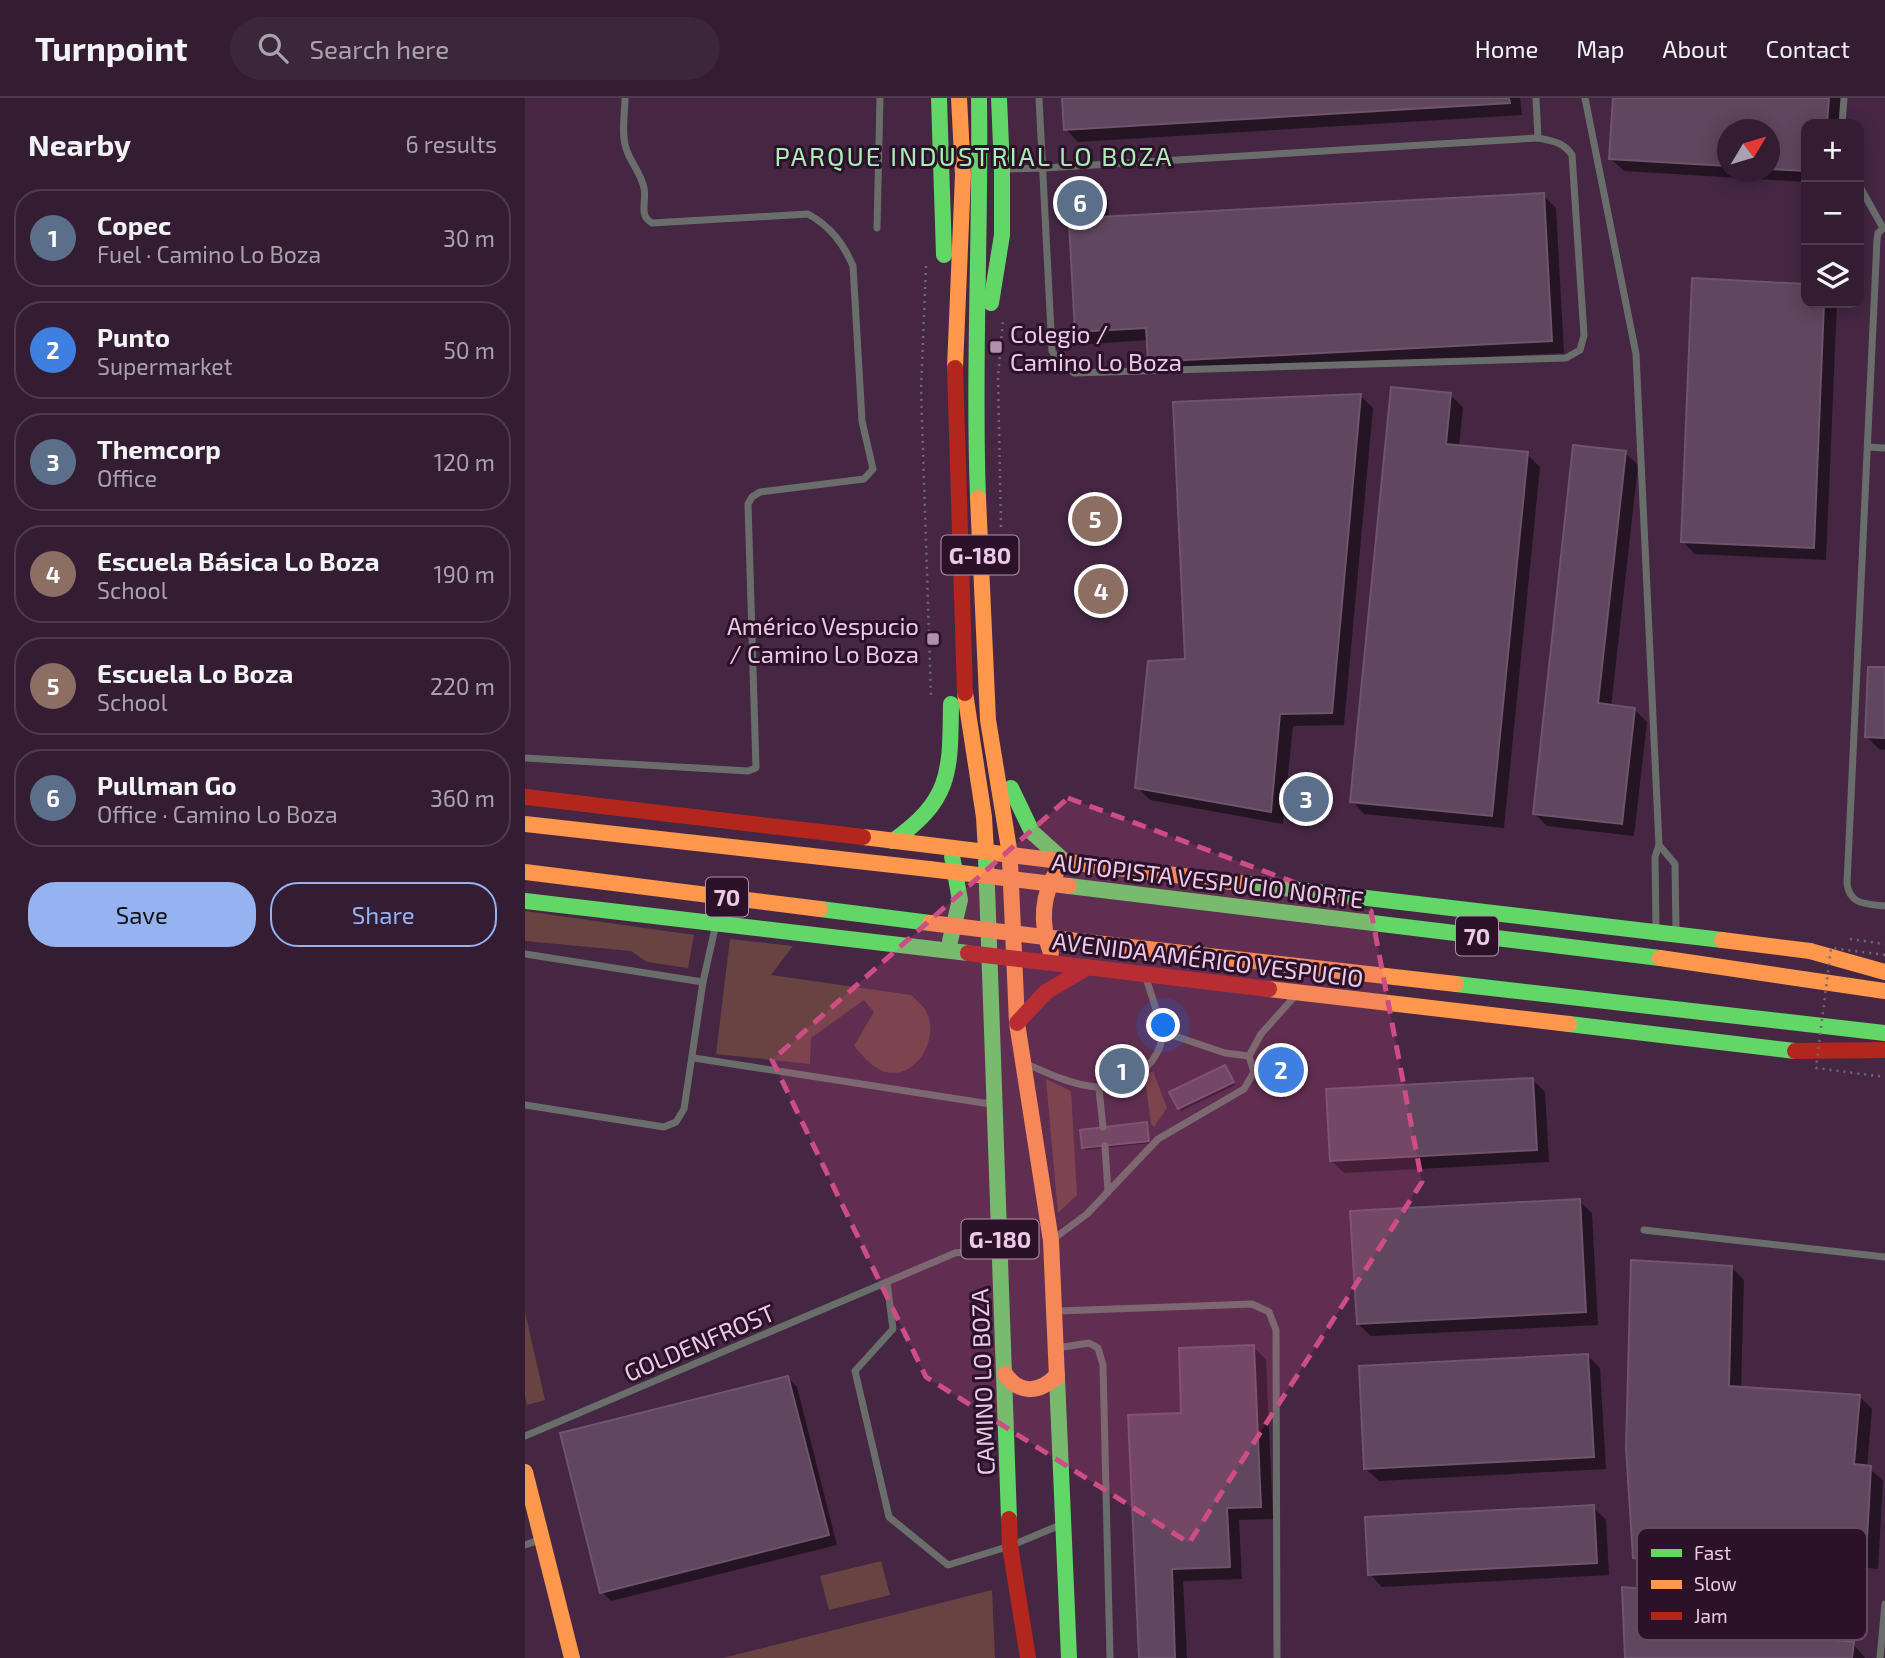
<!DOCTYPE html>
<html lang="en">
<head>
<meta charset="utf-8">
<style>
  body { margin:0; font-family:"Exo 2",sans-serif; background:#3c263b; color:#f1f3f6 }
  .controls { position:absolute; right:21px; top:21px; display:grid; overflow:hidden; border-radius:14px; box-shadow:0 4px 18px #0003 }
  .controls button { width:63px; height:63px; display:grid; place-items:center; padding:0; border:0; border-bottom:2px solid #4e3b4e; background:#341d33; color:#f1f3f6; font:35px sans-serif }
  .compass { position:absolute; left:1192px; top:21px; width:63px; height:63px; border-radius:50%; background:#341d33; box-shadow:0 4px 18px #0003; rotate:52deg }
  .you { position:absolute; left:639px; top:928px; width:24px; height:24px; margin:-18px; border:5px solid #fff; border-radius:50%; background:#1a73e8; box-shadow:0 0 0 10px #1a73e833 }
  .badge { display:grid; place-items:center; width:46px; height:46px; border-radius:50%; background:#95b2f1; color:#fff; font-size:23px; font-weight:700 }
  .pin { position:absolute; translate:-50% -50%; border:4px solid #fff; box-shadow:0 2px 7px #0006 }
  .list { margin:0; padding:0; list-style:none }
  h2 { display:flex; justify-content:space-between; align-items:center; height:91px; margin:0; padding:0 28px; font-size:30px }
  h2 small { font-size:23px; font-weight:400; color:#a9a2ac }
  .list li { display:grid; grid-template-columns:46px 1fr auto; gap:21px; align-items:center; box-sizing:border-box; height:98px; margin:0 14px 14px; padding:0 14px; border:2px solid #4e3b4e; border-radius:28px }
  .list b { display:block; font-size:26px; white-space:nowrap }
  .list p { margin:0; font-size:23px; white-space:nowrap; color:#a9a2ac }
  .list em { font-size:23px; font-style:normal; color:#a9a2ac }
  .actions { display:flex; gap:14px; padding:21px 28px }
  .actions a { flex:1; padding:16px 0; border:2px solid #95b2f1; border-radius:28px; text-align:center; font-size:24px; color:#95b2f1 }
  .actions .main { background:#95b2f1; color:#111 }
  .icon { flex:none; width:38px; height:38px; fill:none; stroke:currentColor; stroke-width:2; stroke-linecap:round; stroke-linejoin:round }
  .map { position:relative; flex:none; width:1360px; height:1560px; overflow:hidden }
  header { display:flex; align-items:center; gap:42px; box-sizing:border-box; height:98px; padding:0 35px; background:#341d33; border-bottom:2px solid #4e3b4e }
  header strong { font-size:33px }
  nav { display:flex; gap:38px; margin-inline-start:auto; font-size:24px }
  .search { width:490px; height:63px; background:#3c263b; display:flex; align-items:center; gap:18px; box-sizing:border-box; padding:0 24px; border-radius:38px; color:#a9a2ac; font-size:26px }
  main { display:flex }
  aside { flex:1; background:#341d33 }
  .map>svg:first-child { display:block }
  .green { fill:#694341 }
  .shadow { fill:#0007; fill-rule:evenodd }
  .building { fill:#60465e; stroke:#6e546c; stroke-width:2 }
  .lines { fill:none; stroke-linecap:round; stroke-linejoin:round }
  .path { stroke:#70686f; stroke-width:2.5; stroke-dasharray:2 5; stroke-linecap:butt }
  .lane { stroke:#6a6e6b; stroke-width:7 }
  .fast { stroke:#63d668; stroke-width:16 }
  .slow { stroke:#ff974d; stroke-width:16 }
  .jam { stroke:#b3261e; stroke-width:16 }
  .path-bridge { stroke:#70686f; stroke-width:2.5; stroke-dasharray:2 5; stroke-linecap:butt }
  .slow-bridge { stroke:#ff974d; stroke-width:16 }
  .marked { fill:#ce4d85; fill-opacity:0.2; stroke:#ce4d85; stroke-width:5; stroke-dasharray:14 9; stroke-linejoin:round }
  .poi-dot { fill:#b190ae; stroke:#2b1229; stroke-width:2.5 }
  .labels { text-anchor:middle; dominant-baseline:central; stroke-width:6; stroke-linejoin:round; paint-order:stroke }
  .shield { fill:#2b1229; stroke:#b192ae; stroke-width:2 }
  .shield-label { font-size:23px; font-weight:bold; fill:#ebc9e7 }
  .poi-label { font-size:24px; fill:#ebc9e7; stroke:#2b1229; text-anchor:start }
  .street-label { font-size:24px; fill:#ebc9e7; stroke:#2b1229 }
  .neighbourhood-label { font-size:26px; letter-spacing:2px; fill:#aaedb7; stroke:#2b1229 }
  .key { fill:#2b1229; stroke:#654962; stroke-width:2 }
  .key-label { font-size:19px; fill:#ebc9e7 }
</style>
</head>
<body>
<header>
<strong>Turnpoint</strong>
<div class="search"><svg class="icon" aria-label="search" viewBox="0 0 24 24"><circle cx="10" cy="10" r="6"/><path d="M15 15l6 6"/></svg>Search here</div>
<nav><a>Home</a><a>Map</a><a>About</a><a>Contact</a></nav>
</header>
<main>
<aside>
<h2>Nearby<small>6 results</small></h2>
<ul class="list">
<li><span class="badge" style="background:#5c6f8a">1</span><div><b>Copec</b><p>Fuel · Camino Lo Boza</p></div><em>30 m</em></li>
<li><span class="badge" style="background:#3f7fe0">2</span><div><b>Punto</b><p>Supermarket</p></div><em>50 m</em></li>
<li><span class="badge" style="background:#5c6f8a">3</span><div><b>Themcorp</b><p>Office</p></div><em>120 m</em></li>
<li><span class="badge" style="background:#8d6e63">4</span><div><b>Escuela Básica Lo Boza</b><p>School</p></div><em>190 m</em></li>
<li><span class="badge" style="background:#8d6e63">5</span><div><b>Escuela Lo Boza</b><p>School</p></div><em>220 m</em></li>
<li><span class="badge" style="background:#5c6f8a">6</span><div><b>Pullman Go</b><p>Office · Camino Lo Boza</p></div><em>360 m</em></li>
</ul>
<div class="actions"><a class="main">Save</a><a>Share</a></div>
</aside>
<div class="map">
<svg width="1360" height="1560" viewBox="0 0 1360 1560">
  <rect width="100%" height="100%" fill="#452744"/>
  <g class="green">
    <polygon points="0,813 169,837 163,870 122,864 106,853 0,843"/>
    <path d="M205 841 268 848 246 877 386 897C391 902 398 908 401 913 414 936 396 975 368 975 351 975 339 959 329 948L349 914 339 902 286 940 285 966 191 956Z"/>
    <polygon points="628,973 642,1010 629,1029 626,1026 621,988 623,976"/>
    <polygon points="521,981 546,993 552,1097 533,1115"/>
    <polygon points="0,1214 20,1302 2,1307 0,1298"/>
    <polygon points="356,1463 365,1497 304,1512 295,1478"/>
    <polygon points="467,1492 470,1560 198,1560"/>
  </g>
  <g class="shadow">
    <polygon points="539,0 995,0 997,17 553,44 541,31"/>
    <path d="M1089 0H1317L1315 26H1281V84L1099 73 1086 61ZM1202 32H1244V74H1202Z"/>
    <polygon points="570,89 583,102 584,120 1018,97 1031,110 1039,255 637,276 624,263 623,242 565,246 552,233"/>
    <polygon points="1168,182 1281,188 1281,205 1312,205 1301,462 1170,456 1157,443"/>
    <polygon points="835,297 848,310 819,627 768,628 758,726 625,702 612,689 661,563"/>
    <polygon points="925,297 938,309 934,349 1002,356 1015,369 979,730 839,716 827,703"/>
    <polygon points="1100,355 1113,367 1086,609 1109,611 1122,624 1109,738 1022,728 1009,715"/>
    <polygon points="1360,571 1360,652 1354,651 1342,639"/>
    <polygon points="702,972 710,987 656,1013 654,1010"/>
    <polygon points="1008,982 1020,994 1024,1064 819,1075 806,1062"/>
    <polygon points="621,1026 626,1045 561,1052 559,1049"/>
    <polygon points="1054,1103 1067,1115 1073,1227 846,1238 833,1226"/>
    <polygon points="1207,1170 1219,1182 1216,1291 1334,1298 1347,1311 1342,1369 1358,1382 1353,1471 1334,1469 1333,1488 1122,1472 1109,1459"/>
    <polygon points="729,1249 741,1262 748,1421 714,1422 717,1481 658,1483 662,1560 615,1560 658,1316"/>
    <polygon points="1062,1257 1075,1270 1081,1371 854,1383 841,1371"/>
    <polygon points="263,1280 272,1289 312,1447 86,1503 77,1494"/>
    <polygon points="1068,1409 1081,1422 1084,1477 857,1489 845,1476"/>
    <polygon points="1272,1505 1285,1518 1283,1541 1328,1546 1340,1560 1102,1560"/>
  </g>
  <g class="building">
    <polygon points="537,0 984,0 985,5 539,32"/>
    <polygon points="1088,0 1304,0 1302,26 1281,26 1281,73 1244,71 1244,32 1202,32 1202,68 1084,61"/>
    <polygon points="571,87 573,119 1019,95 1027,243 623,264 621,230 550,234 542,89"/>
    <polygon points="1167,180 1281,186 1281,205 1299,205 1289,450 1156,444"/>
    <polygon points="866,289 926,295 921,346 1003,354 967,718 825,704"/>
    <polygon points="836,296 807,615 755,616 746,714 610,690 623,563 660,561 648,304"/>
    <polygon points="1048,347 1101,353 1073,605 1110,610 1097,726 1008,716"/>
    <polygon points="1343,569 1360,569 1360,640 1340,639"/>
    <polygon points="700,967 709,984 653,1011 644,994"/>
    <polygon points="1008,980 1012,1052 805,1063 801,991"/>
    <polygon points="622,1024 624,1043 557,1050 555,1032"/>
    <polygon points="1055,1101 1061,1214 832,1226 825,1113"/>
    <polygon points="1106,1162 1207,1168 1204,1288 1335,1297 1329,1366 1346,1368 1341,1459 1322,1457 1321,1476 1108,1460 1101,1349"/>
    <polygon points="729,1247 736,1409 702,1410 705,1469 647,1471 650,1560 614,1560 603,1317 656,1315 654,1250"/>
    <polygon points="1063,1256 1069,1359 839,1371 834,1268"/>
    <polygon points="263,1278 304,1437 75,1495 35,1335"/>
    <polygon points="1069,1407 1072,1465 843,1477 840,1419"/>
    <polygon points="1097,1489 1273,1503 1270,1538 1329,1544 1327,1560 1100,1560"/>
  </g>
  <g class="lines">
    <g class="path">
      <polyline points="401,168 396,291 406,598"/>
      <polyline points="476,429 473,279 478,222"/>
      <polyline points="1325,841 1360,846"/>
    </g>
    <g class="lane">
      <polyline points="1011,0 1013,40"/>
      <polyline points="1060,0 1111,256 1134,747 1130,759 1131,830"/>
      <polyline points="1317,26 1319,0"/>
      <path d="M483 71 519 70 1013 40C1028 43 1038 44 1047 57L1059 237 1055 252 1041 260 549 275 535 265 527 253 514 0"/>
      <polyline points="1334,87 1358,130"/>
      <path d="M1360 129 1353 135 1352 142 1322 785C1324 807 1342 806 1360 808"/>
      <polyline points="352,130 355,0"/>
      <polyline points="1343,349 1360,350"/>
      <path d="M0 660 223 673 231 670 223 406 227 399 235 394 339 381 348 371 337 323 328 168C318 145 305 128 283 116L127 125C113 117 122 104 119 90 116 75 105 64 101 50 96 36 100 15 100 0"/>
      <polyline points="1134,747 1150,766 1151,832"/>
      <polyline points="0,856 178,884 159,1011 151,1024 139,1029 0,1007"/>
      <polyline points="178,884 190,830"/>
      <polyline points="638,934 700,955 724,958"/>
      <polyline points="724,958 736,936 770,898"/>
      <polyline points="169,960 465,1006"/>
      <path d="M502 966C540 983 587 1006 621 970 629 962 637 949 637 937 637 927 625 893 621 880"/>
      <polyline points="574,991 578,1029"/>
      <polyline points="580,1048 583,1094"/>
      <polyline points="1119,1132 1360,1159"/>
      <polyline points="531,1139 562,1116 633,1041 719,991 729,974 724,958"/>
      <polyline points="362,1184 368,1231 330,1273 364,1419 423,1467 485,1448 533,1428"/>
      <polyline points="533,1213 727,1206 744,1214 751,1232 752,1560"/>
      <polyline points="532,1250 564,1245 573,1250 578,1267 585,1560"/>
      <polyline points="0,1338 430,1155 471,1151"/>
      <polyline points="0,1447 17,1441"/>
      <polyline points="1355,1560 1360,1506"/>
    </g>
    <g class="fast">
      <polyline points="414,0 419,157"/>
      <polyline points="474,0 477,71"/>
      <polyline points="466,205 477,137 477,71"/>
      <path d="M453 400C448 266 456 133 454 0"/>
      <polyline points="486,690 507,734 539,763"/>
      <path d="M368 743C427 701 425 674 426 606"/>
      <polyline points="461,760 484,1421"/>
      <polyline points="715,785 1197,842"/>
      <polyline points="544,788 1135,860"/>
      <polyline points="0,803 443,855"/>
      <polyline points="295,811 405,825"/>
      <polyline points="425,843 435,802 427,758"/>
      <polyline points="931,886 1360,935"/>
      <polyline points="1044,926 1270,953"/>
      <polyline points="532,1280 544,1560"/>
    </g>
    <g class="slow">
      <polyline points="430,270 438,77 434,0"/>
      <polyline points="453,400 463,622 485,757"/>
      <polyline points="440,595 459,719 461,754"/>
      <polyline points="0,726 404,771"/>
      <polyline points="338,739 715,785"/>
      <polyline points="485,763 492,925 526,1143 532,1280"/>
      <polyline points="0,774 295,811"/>
      <polyline points="544,842 931,886"/>
      <polyline points="1197,842 1285,853"/>
      <polyline points="1285,853 1360,874"/>
      <path d="M526 855C515 826 516 798 533 771"/>
      <polyline points="1135,860 1360,893"/>
      <polyline points="744,891 1044,926"/>
      <path d="M480 1276C495 1297 515 1295 532 1277"/>
      <polyline points="0,1374 47,1560"/>
    </g>
    <g class="jam">
      <polyline points="430,270 440,595"/>
      <polyline points="0,699 338,739"/>
      <polyline points="443,855 744,891"/>
      <polyline points="492,925 521,894 563,869"/>
      <polyline points="1270,953 1360,952"/>
      <polyline points="484,1421 485,1448 503,1560"/>
    </g>
    <polyline class="path-bridge" points="1360,857 1306,850 1291,970 1360,979"/>
    <g class="slow-bridge">
      <polyline points="404,771 544,788"/>
      <polyline points="405,825 544,842"/>
    </g>
  </g>
  <path class="marked" d="M543 700 846 813 897 1084 664 1445 401 1279 247 962Z"/>
  <g class="poi-dot">
    <rect x="464" y="242" width="14" height="14" rx="3.5"/>
    <rect x="401" y="534" width="14" height="14" rx="3.5"/>
  </g>
  <g class="labels">
    <g class="shield">
      <rect x="416.5" y="437.5" width="77" height="39" rx="5"/>
      <rect x="181" y="779.5" width="42" height="39" rx="5"/>
      <rect x="931" y="818.5" width="42" height="39" rx="5"/>
      <rect x="436.5" y="1121.5" width="77" height="39" rx="5"/>
    </g>
    <g class="shield-label">
      <text x="455" y="457">G-180</text>
      <text x="202" y="799">70</text>
      <text x="952" y="838">70</text>
      <text x="475" y="1141">G-180</text>
    </g>
    <g class="poi-label">
      <text x="485" y="235">Colegio /<tspan x="485" dy="28">Camino Lo Boza</tspan></text>
      <text x="394" y="527" text-anchor="end">Américo Vespucio<tspan x="394" dy="28">/ Camino Lo Boza</tspan></text>
    </g>
    <g class="street-label">
      <text transform="translate(683 782) rotate(7)">AUTOPISTA VESPUCIO NORTE</text>
      <text transform="translate(683 861) rotate(7)">AVENIDA AMÉRICO VESPUCIO</text>
      <text transform="translate(174 1244) rotate(-23)">GOLDENFROST</text>
      <text transform="translate(457 1284) rotate(-92)">CAMINO LO BOZA</text>
    </g>
    <g class="neighbourhood-label">
      <text x="449" y="57">PARQUE INDUSTRIAL LO BOZA</text>
    </g>
  </g>
  <rect x="1112" y="1430" width="230" height="112" rx="10" class="key"/>
  <rect x="1126" y="1451" width="31" height="8" fill="#63d668"/>
  <rect x="1126" y="1482" width="31" height="9" fill="#ff974d"/>
  <rect x="1126" y="1514" width="31" height="8" fill="#b3261e"/>
  <g class="key-label">
    <text x="1169" y="1462">Fast</text>
    <text x="1169" y="1493">Slow</text>
    <text x="1169" y="1525">Jam</text>
  </g>
</svg>
<div class="controls">
<button>+</button>
<button>−</button>
<button><svg class="icon" aria-label="layers" viewBox="0 0 24 24"><path d="M12 4l9 5-9 5-9-5zM3 14l9 5 9-5"/></svg></button>
</div>
<svg class="compass" viewBox="-18 -18 36 36"><path d="M0-13l5 13h-10z" fill="#e53935"/><path d="M0 13l5-13h-10z" fill="#a9a2ac"/></svg>
<div class="you"></div>
<div class="pin badge" style="left:597px;top:973px;background:#5c6f8a">1</div>
<div class="pin badge" style="left:756px;top:972px;background:#3f7fe0">2</div>
<div class="pin badge" style="left:781px;top:701px;background:#5c6f8a">3</div>
<div class="pin badge" style="left:576px;top:493px;background:#8d6e63">4</div>
<div class="pin badge" style="left:570px;top:421px;background:#8d6e63">5</div>
<div class="pin badge" style="left:555px;top:105px;background:#5c6f8a">6</div>
</div>
</main>
</body>
</html>
